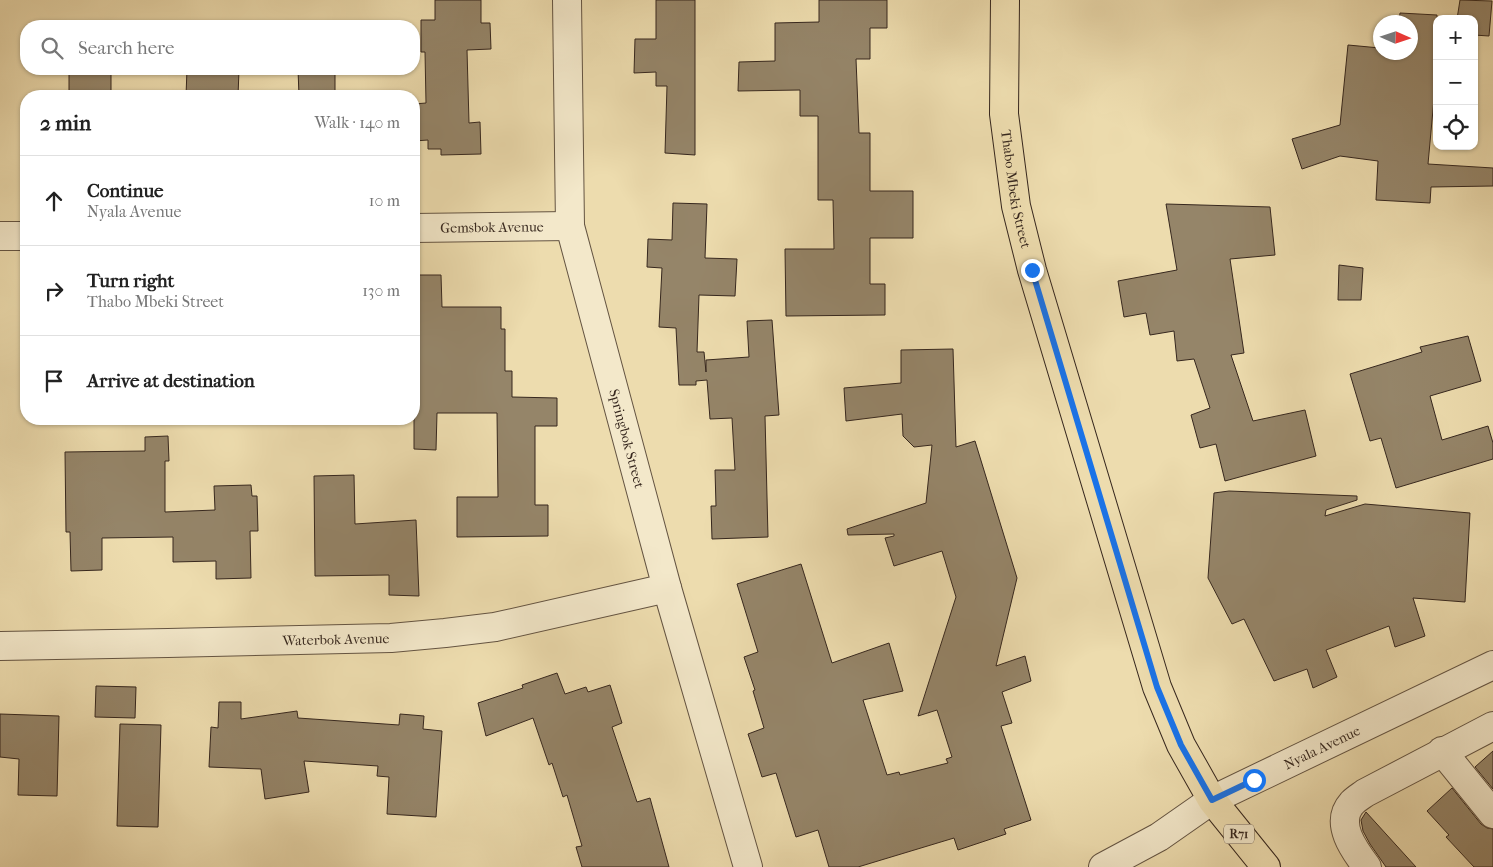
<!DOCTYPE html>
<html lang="en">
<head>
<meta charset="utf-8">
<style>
  body { margin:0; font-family:"IM FELL French Canon",serif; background:#f6f6f6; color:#222 }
  .controls { position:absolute; right:15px; top:15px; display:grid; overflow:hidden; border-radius:10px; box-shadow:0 1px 4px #0004 }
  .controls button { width:45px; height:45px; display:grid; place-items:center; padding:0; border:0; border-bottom:1px solid #e0e0e0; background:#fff; color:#222; font:25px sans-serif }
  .compass { position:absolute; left:1373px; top:15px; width:45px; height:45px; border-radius:50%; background:#fff; box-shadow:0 1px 4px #0004; rotate:93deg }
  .stop { position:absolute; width:15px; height:15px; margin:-11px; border:4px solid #1a73e8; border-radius:50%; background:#fff }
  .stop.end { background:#1a73e8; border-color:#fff; box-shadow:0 1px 5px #0008 }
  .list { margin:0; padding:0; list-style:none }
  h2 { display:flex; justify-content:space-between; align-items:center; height:65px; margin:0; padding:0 20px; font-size:21px }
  h2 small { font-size:16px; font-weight:400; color:#767676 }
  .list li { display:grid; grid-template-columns:32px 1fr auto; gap:15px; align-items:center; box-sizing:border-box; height:90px; padding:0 20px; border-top:1px solid #e0e0e0 }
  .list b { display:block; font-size:19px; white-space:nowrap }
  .list p { margin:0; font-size:16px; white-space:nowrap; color:#767676 }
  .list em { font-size:16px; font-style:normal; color:#767676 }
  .icon { flex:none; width:28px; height:28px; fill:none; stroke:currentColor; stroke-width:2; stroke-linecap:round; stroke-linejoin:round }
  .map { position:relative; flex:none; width:1493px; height:867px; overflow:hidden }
  .search { position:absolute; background:#fff; box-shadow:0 1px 4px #0004; left:20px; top:20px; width:400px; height:55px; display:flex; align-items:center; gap:12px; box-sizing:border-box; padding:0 18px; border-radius:20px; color:#767676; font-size:19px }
  .panel { position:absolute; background:#fff; box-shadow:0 1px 4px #0004; left:20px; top:90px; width:400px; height:335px; border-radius:20px }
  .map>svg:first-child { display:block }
  .building { fill:#958569; stroke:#36271e }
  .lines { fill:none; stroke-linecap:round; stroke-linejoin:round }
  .street-casing { stroke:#645442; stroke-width:30 }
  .primary-casing { stroke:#36271e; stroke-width:30 }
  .street { stroke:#f3e8ca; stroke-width:28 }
  .primary { stroke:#eddcae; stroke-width:28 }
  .route { stroke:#1a73e8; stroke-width:6 }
  .labels { text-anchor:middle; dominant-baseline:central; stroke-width:4; stroke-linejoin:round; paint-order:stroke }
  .shield { fill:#f3e8ca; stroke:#6f6152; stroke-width:1 }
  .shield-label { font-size:12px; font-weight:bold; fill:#36271e }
  .street-label { font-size:14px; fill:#36271e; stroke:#f3e8ca }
</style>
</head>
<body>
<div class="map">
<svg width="1493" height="867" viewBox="0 0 1493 867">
  <rect width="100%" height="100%" fill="#eddcae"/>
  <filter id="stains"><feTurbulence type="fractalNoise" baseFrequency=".004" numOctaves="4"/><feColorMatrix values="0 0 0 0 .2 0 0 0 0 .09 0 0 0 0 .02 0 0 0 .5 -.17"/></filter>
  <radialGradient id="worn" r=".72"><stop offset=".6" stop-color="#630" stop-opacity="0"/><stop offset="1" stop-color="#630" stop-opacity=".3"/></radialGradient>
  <g class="building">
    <polygon points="435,0 481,0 481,23 490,23 491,49 467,50 469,123 480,122 481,154 441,155 441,149 428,149 428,140 414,141 414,104 426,103 425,52 421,52 421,20 435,20"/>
    <polygon points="656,0 695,0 695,155 665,153 667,86 656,86 656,72 634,73 635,39 656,39"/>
    <polygon points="819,0 887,0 887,28 870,28 870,59 856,59 859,133 870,133 870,191 913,191 913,238 870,238 870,284 885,284 885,315 786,316 785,249 834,249 833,200 818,200 818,116 800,116 800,90 738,91 739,62 775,61 775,23 819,22"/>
    <polygon points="1460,0 1492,1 1489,36 1474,35 1474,19 1457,19"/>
    <polygon points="1400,13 1437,15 1437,88 1435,88 1428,164 1493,168 1493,186 1431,187 1430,203 1376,200 1378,161 1340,156 1302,169 1292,139 1340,125 1348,45 1380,48 1380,52 1410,52 1410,22 1399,22"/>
    <rect x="69" y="69" width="42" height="27"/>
    <polygon points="187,69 239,70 238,96 186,96"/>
    <polygon points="298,69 335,69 335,96 299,96"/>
    <polygon points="673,203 707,204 705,258 737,259 735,296 699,295 697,352 704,352 706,372 706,360 749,357 747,321 772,320 779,415 765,416 768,537 712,539 711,506 716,506 715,470 735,470 732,418 710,419 707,380 696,381 696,385 679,385 676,328 659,327 662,268 647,267 648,239 672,240"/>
    <polygon points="1166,204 1270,207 1275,255 1230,259 1244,353 1231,355 1253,421 1305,410 1316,456 1225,481 1216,444 1200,448 1191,415 1210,408 1194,359 1177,361 1174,331 1150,335 1146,313 1124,317 1118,281 1177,270"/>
    <polygon points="1339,265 1363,268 1361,300 1338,300"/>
    <polygon points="414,275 441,275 442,307 501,307 501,329 505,329 505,371 512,371 512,397 557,398 557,426 535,426 535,505 548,505 548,536 457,537 457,497 498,497 497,413 437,413 436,450 414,449"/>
    <polygon points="1468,336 1481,381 1430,396 1442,440 1488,426 1493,443 1493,459 1396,488 1381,438 1370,441 1350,374 1422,352 1420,347"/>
    <polygon points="953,349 956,447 975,441 1017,578 996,666 1025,656 1031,681 1002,692 1012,723 1001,726 1031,820 1004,829 1006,834 958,850 954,838 858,867 829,867 818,830 796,837 776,773 762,777 755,755 748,734 764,728 753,691 755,690 744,657 758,652 737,584 801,564 832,663 889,643 903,691 863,700 887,775 899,772 900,775 948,763 946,759 952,757 937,710 918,716 956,597 942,551 894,566 885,538 894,536 894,534 848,535 847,529 926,503 932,445 914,447 903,436 902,414 846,421 844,388 901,383 901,350"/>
    <polygon points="168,436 169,461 165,461 165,512 215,510 214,486 251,485 252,496 257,496 258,531 250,531 251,578 216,579 216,561 173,562 173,537 102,538 102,570 71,571 70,532 66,532 65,452 145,451 145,437"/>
    <polygon points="354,475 355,524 416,520 419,596 389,595 389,575 315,576 314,476"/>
    <polygon points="1229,491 1357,496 1357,500 1326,510 1325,516 1365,504 1470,513 1465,602 1413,598 1425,636 1395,647 1389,626 1326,650 1337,677 1313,688 1307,669 1274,681 1244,619 1232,624 1208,578 1214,493"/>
    <polygon points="557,673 565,694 586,687 588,692 610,685 622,723 612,727 637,802 650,798 669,867 582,867 576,847 582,846 567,795 563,797 552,763 549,765 533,718 486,736 478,703 523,688 522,685"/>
    <polygon points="96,686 136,687 135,718 95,717"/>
    <polygon points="219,702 241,702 241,719 297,711 298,718 399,725 400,714 424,716 423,729 442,731 436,817 387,814 389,777 377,776 378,766 304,761 309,792 265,799 261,769 209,767 211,727 218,728"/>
    <polygon points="0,714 59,716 57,796 18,795 19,759 0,757"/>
    <polygon points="120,724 161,725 158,827 117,826"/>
    <polygon points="1493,751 1493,789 1475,767"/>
    <polygon points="1452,788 1481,824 1487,828 1493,829 1493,867 1474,867 1446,837 1449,835 1427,811"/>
    <polygon points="1366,812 1416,867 1386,867 1370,844 1363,831 1361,820"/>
  </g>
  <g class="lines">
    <g class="street-casing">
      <g id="street">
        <path id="s1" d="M567 0 570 226 667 588 748 867"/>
        <path id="s2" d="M414 228 570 226"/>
        <polyline points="0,236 26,236"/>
        <path id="s3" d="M0 646 168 643 391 638 445 633 495 627 667 588"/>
        <polyline points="1442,751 1493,814"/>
        <path id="s4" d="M1103 867 1159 837 1212 800 1493 665"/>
        <path d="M1367 867C1354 850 1334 823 1352 803 1356 799 1361 796 1365 793L1493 726"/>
      </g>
    </g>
    <g class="primary-casing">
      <g id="primary">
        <path id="s5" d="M1005 0 1004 114 1016 206 1032 270 1157 687 1181 745 1212 800 1266 867"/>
      </g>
    </g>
    <use href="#street" class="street"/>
    <use href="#primary" class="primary"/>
  </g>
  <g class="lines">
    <polyline class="route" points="1032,270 1157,687 1181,745 1212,800 1254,780"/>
  </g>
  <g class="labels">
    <rect class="shield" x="1224" y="824.5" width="30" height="19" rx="4"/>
    <g class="shield-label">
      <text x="1239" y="834">R71</text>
    </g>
    <g class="street-label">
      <text stroke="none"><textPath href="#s5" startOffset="190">Thabo Mbeki Street</textPath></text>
      <text stroke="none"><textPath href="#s2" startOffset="78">Gemsbok Avenue</textPath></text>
      <text stroke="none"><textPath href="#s1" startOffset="446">Springbok Street</textPath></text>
      <text stroke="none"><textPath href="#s3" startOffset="336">Waterbok Avenue</textPath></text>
      <text stroke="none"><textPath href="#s4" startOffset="250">Nyala Avenue</textPath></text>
    </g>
  </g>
  <rect width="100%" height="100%" filter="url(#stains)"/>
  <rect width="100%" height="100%" fill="url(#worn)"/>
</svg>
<div class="controls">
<button>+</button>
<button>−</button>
<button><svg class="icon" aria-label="locate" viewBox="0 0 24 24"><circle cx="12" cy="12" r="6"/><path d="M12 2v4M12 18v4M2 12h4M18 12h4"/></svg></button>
</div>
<svg class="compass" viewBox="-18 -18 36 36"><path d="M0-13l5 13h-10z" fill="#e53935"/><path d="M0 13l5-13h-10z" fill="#767676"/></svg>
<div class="stop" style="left:1254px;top:780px"></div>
<div class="stop end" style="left:1032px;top:270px"></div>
<div class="search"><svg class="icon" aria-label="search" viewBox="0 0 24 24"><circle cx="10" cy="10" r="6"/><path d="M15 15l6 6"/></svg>Search here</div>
<section class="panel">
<h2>2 min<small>Walk · 140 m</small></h2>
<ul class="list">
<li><svg class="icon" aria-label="ahead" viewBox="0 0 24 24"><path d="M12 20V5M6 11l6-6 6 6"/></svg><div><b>Continue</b><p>Nyala Avenue</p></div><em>10 m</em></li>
<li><svg class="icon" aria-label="right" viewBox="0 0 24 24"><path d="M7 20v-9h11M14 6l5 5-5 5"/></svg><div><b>Turn right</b><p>Thabo Mbeki Street</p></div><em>130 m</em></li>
<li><svg class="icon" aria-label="arrive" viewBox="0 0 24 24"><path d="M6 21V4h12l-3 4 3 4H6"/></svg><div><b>Arrive at destination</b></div></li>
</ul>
</section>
</div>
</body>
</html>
